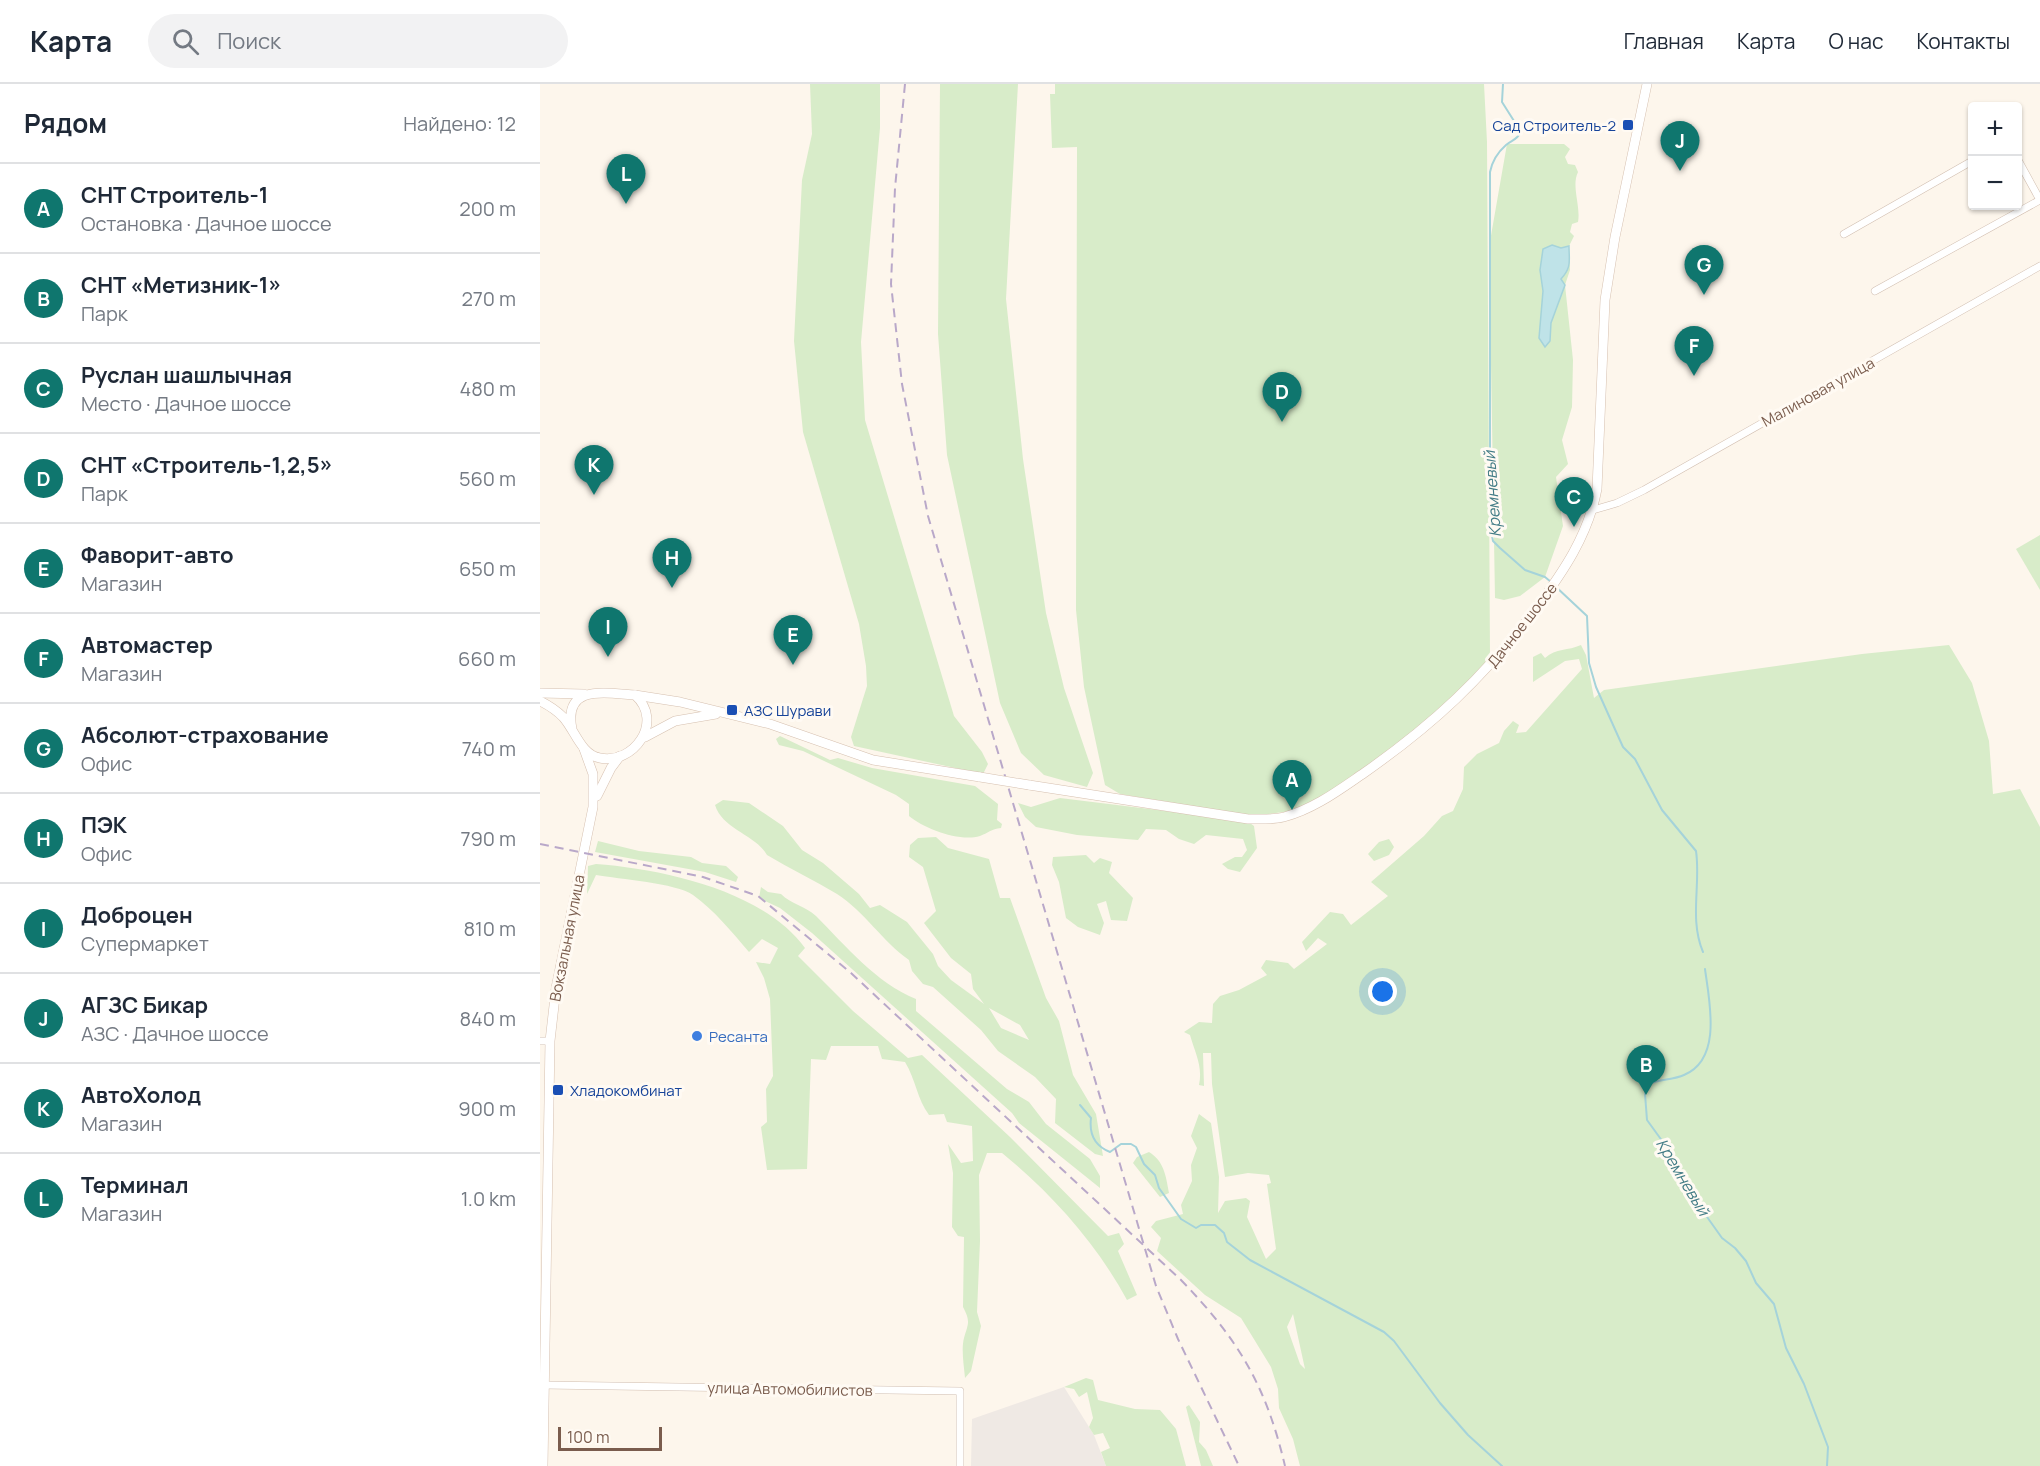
<!DOCTYPE html>
<html lang="ru">
<head>
<meta charset="utf-8">
<style>
  body { margin:0; font-family:Manrope,sans-serif; background:#f2f2f3; color:#1f2937 }
  .controls { position:absolute; right:18px; top:18px; display:grid; overflow:hidden; border-radius:6px; box-shadow:0 2px 4px #0004 }
  .controls button { width:54px; height:54px; display:grid; place-items:center; padding:0; border:0; border-bottom:2px solid #e0e1e3; background:#fff; color:#1f2937; font:30px sans-serif }
  .scale { position:absolute; left:18px; bottom:15px; width:104px; box-sizing:border-box; padding-left:6px; border:3px solid #7a5c4d; border-top:0; font-size:16px; line-height:21px; white-space:nowrap; color:#7a5c4d; -webkit-text-stroke:4px #fffaf3; paint-order:stroke }
  .you { position:absolute; left:843px; top:908px; width:21px; height:21px; margin:-15px; border:4px solid #fff; border-radius:50%; background:#1a73e8; box-shadow:0 0 0 9px #1a73e833 }
  .badge { display:grid; place-items:center; width:39px; height:39px; border-radius:50%; background:#0f766e; color:#fff; font-size:20px; font-weight:700 }
  .pin { position:absolute; translate:-50% -50px; filter:drop-shadow(0 2px 3px #0008) }
  .pin::after { content:''; position:absolute; top:32px; width:21px; height:18px; background:inherit; clip-path:polygon(0 0,100% 0,50% 100%) }
  .list { margin:0; padding:0; list-style:none }
  h2 { display:flex; justify-content:space-between; align-items:center; height:78px; margin:0; padding:0 24px; font-size:26px }
  h2 small { font-size:20px; font-weight:400; color:#747a83 }
  .list li { display:grid; grid-template-columns:39px 1fr auto; gap:18px; align-items:center; box-sizing:border-box; height:90px; padding:0 24px; border-top:2px solid #e0e1e3 }
  .list b { display:block; font-size:22px; white-space:nowrap }
  .list p { margin:0; font-size:20px; white-space:nowrap; color:#747a83 }
  .list em { font-size:20px; font-style:normal; color:#747a83 }
  .icon { flex:none; width:33px; height:33px; fill:none; stroke:currentColor; stroke-width:2; stroke-linecap:round; stroke-linejoin:round }
  .map { position:relative; flex:none; width:1500px; height:1382px; overflow:hidden }
  header { display:flex; align-items:center; gap:36px; box-sizing:border-box; height:84px; padding:0 30px; background:#fff; border-bottom:2px solid #e0e1e3 }
  header strong { font-size:28px }
  nav { display:flex; gap:33px; margin-inline-start:auto; font-size:21px }
  .search { width:420px; height:54px; background:#f2f2f3; display:flex; align-items:center; gap:15px; box-sizing:border-box; padding:0 21px; border-radius:33px; color:#747a83; font-size:22px }
  main { display:flex }
  aside { flex:1; background:#fff }
  .map>svg:first-child { display:block }
  .industrial { fill:#efe9e4 }
  .green { fill:#d8ecc9; fill-rule:evenodd }
  .water { fill:#bfe3e8; stroke:#a5d3da; stroke-width:1.5 }
  .lines { fill:none; stroke-linecap:round; stroke-linejoin:round }
  .stream { stroke:#a5d3da; stroke-width:2 }
  .minor-casing { stroke:#d1beb0; stroke-width:8 }
  .secondary-casing { stroke:#d6c0b0; stroke-width:10 }
  .minor { stroke:#fff; stroke-width:7 }
  .secondary { stroke:#fff; stroke-width:9 }
  .rail { stroke:#b9a8c9; stroke-width:2; stroke-dasharray:9 6; stroke-linecap:butt }
  .secondary-bridge-casing { stroke:#d6c0b0; stroke-width:10; stroke-linecap:butt }
  .secondary-bridge { stroke:#fff; stroke-width:9 }
  .transit-dot { fill:#1a4fb4; stroke:#fffaf3; stroke-width:2 }
  .shop-dot { fill:#3f7fe0; stroke:#fffaf3; stroke-width:2 }
  .labels { text-anchor:middle; dominant-baseline:central; stroke-width:6; stroke-linejoin:round; paint-order:stroke }
  .transit-label { font-size:15px; fill:#164399; stroke:#fffaf3; text-anchor:start }
  .street-label { font-size:15px; fill:#7a5c4d; stroke:#fffaf3 }
  .shop-label { font-size:15px; fill:#366cbe; stroke:#fffaf3; text-anchor:start }
  .water-label { font-size:16px; font-style:italic; fill:#437c86; stroke:#fffaf3 }
</style>
</head>
<body>
<header>
<strong>Карта</strong>
<div class="search"><svg class="icon" aria-label="search" viewBox="0 0 24 24"><circle cx="10" cy="10" r="6"/><path d="M15 15l6 6"/></svg>Поиск</div>
<nav><a>Главная</a><a>Карта</a><a>О нас</a><a>Контакты</a></nav>
</header>
<main>
<aside>
<h2>Рядом<small>Найдено: 12</small></h2>
<ul class="list">
<li><span class="badge">A</span><div><b>СНТ Строитель-1</b><p>Остановка · Дачное шоссе</p></div><em>200 m</em></li>
<li><span class="badge">B</span><div><b>СНТ «Метизник-1»</b><p>Парк</p></div><em>270 m</em></li>
<li><span class="badge">C</span><div><b>Руслан шашлычная</b><p>Место · Дачное шоссе</p></div><em>480 m</em></li>
<li><span class="badge">D</span><div><b>СНТ «Строитель-1,2,5»</b><p>Парк</p></div><em>560 m</em></li>
<li><span class="badge">E</span><div><b>Фаворит-авто</b><p>Магазин</p></div><em>650 m</em></li>
<li><span class="badge">F</span><div><b>Автомастер</b><p>Магазин</p></div><em>660 m</em></li>
<li><span class="badge">G</span><div><b>Абсолют-страхование</b><p>Офис</p></div><em>740 m</em></li>
<li><span class="badge">H</span><div><b>ПЭК</b><p>Офис</p></div><em>790 m</em></li>
<li><span class="badge">I</span><div><b>Доброцен</b><p>Супермаркет</p></div><em>810 m</em></li>
<li><span class="badge">J</span><div><b>АГЗС Бикар</b><p>АЗС · Дачное шоссе</p></div><em>840 m</em></li>
<li><span class="badge">K</span><div><b>АвтоХолод</b><p>Магазин</p></div><em>900 m</em></li>
<li><span class="badge">L</span><div><b>Терминал</b><p>Магазин</p></div><em>1.0 km</em></li>
</ul>
</aside>
<div class="map">
<svg width="1500" height="1382" viewBox="0 0 1500 1382">
  <rect width="100%" height="100%" fill="#fdf6ec"/>
  <polygon class="industrial" points="524,1303 554,1351 566,1382 431,1382 432,1335"/>
  <g class="green">
    <polygon points="270,0 340,0 340,44 321,258 325,336 414,632 442,668 448,680 443,690 314,662 311,653 327,602 326,582 319,540 263,348 254,257 262,96 272,50"/>
    <polygon points="400,0 478,0 466,215 483,375 506,529 524,604 553,689 547,703 504,691 481,669 460,619 407,371 398,250"/>
    <polygon points="515,0 944,0 947,58 950,572 941,587 883,642 793,708 751,727 713,732 580,710 565,701 544,603 536,526 537,63 512,64 510,10 515,10"/>
    <path d="M967 60H1024L1030 65 1025 73 1028 80 1035 81 1038 88C1031 102 1041 122 1038 138L1032 140 1030 148 1034 152 1029 162 1030 186 1025 201 1033 276 1032 323 1022 356 1028 380 1016 393 1023 442 1005 493 980 512 964 516 955 514 949 163Z"/>
    <polygon points="1500,451 1500,506 1476,465"/>
    <path d="M1041 561 1046 571 1054 614 1064 606 1322 570 1409 561 1432 599 1449 657 1453 710 1480 705 1500 743V1382H760L753 1355 739 1324 738 1305 731 1283 701 1234 665 1211 617 1167 621 1154 611 1143 616 1137 643 1130 641 1121 652 1097 651 1081 657 1064 651 1052 659 1030 671 1039 679 1093 678 1129 685 1117 706 1114 710 1117 707 1133 726 1175 736 1165 727 1100 731 1099 729 1091 708 1089 685 1093 672 1000 671 969H663L664 1002 659 1001C663 982 655 969 650 951L644 948 659 938 672 939 673 920 680 912 699 906 727 891 721 884 726 876 748 879 754 885 787 860 778 854 766 867 762 858 790 828 803 830 811 841 848 812 831 798 884 752 902 732 913 727 923 705 924 683 937 670 959 659 964 647 973 637 979 641 976 649 986 648 1042 585 1039 575 1025 577 993 598V573L1001 569 1005 574C1016 564 1028 567 1041 561ZM753 1230 765 1285 760 1280 747 1243Z"/>
    <path d="M240 652 290 676 298 674 332 684 435 702 458 720 457 736 462 740 461 744C451 745 448 749 440 752 419 758 385 745 369 732V720L356 711 263 667 239 661 236 655Z"/>
    <polygon points="520,714 707,737 714,742 717,764 700,788 688,785 682,780 695,773 702,773 707,766 703,755 666,751 654,760 639,755 626,746 606,745 598,756 537,751 496,743 485,733 478,719 491,723"/>
    <path d="M183 716 209 719 243 742 262 766 283 779 319 810 330 824 340 821 367 838 393 870 398 882 411 896 444 920 433 905 431 890 411 874 384 839 396 827 383 783 369 773 370 761 378 754 396 753 408 764 449 775 460 814H470L506 914 519 937 533 991 556 1030 563 1072 555 1070 515 1039 516 1015 495 993 458 967 441 946 393 903 383 900 372 887 369 876C342 857 325 828 297 810 274 796 250 785 227 771 215 750 183 746 175 721ZM449 924 480 941 489 956 461 944Z"/>
    <polygon points="849,755 854,763 849,771 834,777 828,770 839,758"/>
    <polygon points="58,757 99,767 151,773 162,779 186,782 198,793 196,798 165,788 55,768"/>
    <polygon points="546,771 554,779 560,774 572,778 569,789 593,814 587,837 571,836 566,817 557,820 564,839 560,851 538,843 526,834 519,798 512,781 513,773"/>
    <path d="M56 780C123 785 224 807 265 864L258 872 313 927 368 974 382 971 470 1053 568 1152 579 1149 584 1160 578 1167 597 1211 587 1216C556 1159 512 1110 462 1069H447L439 1091 440 1157 437 1228 441 1242 431 1287 425 1294C424 1282 421 1265 424 1254 428 1240 431 1238 423 1223L424 1153 418 1152 412 1143 413 1089 408 1060 421 1079 433 1077 432 1042 407 1038 404 1030 389 1031C377 1015 376 996 365 978L342 975 338 962H291L286 976 271 975 267 1085 227 1086 221 1043 227 1038 226 1005 233 992 230 915 224 894 216 878 230 880 238 864 222 855 209 868C192 848 174 826 153 811 136 799 79 795 56 791L47 810 48 782Z"/>
    <path d="M221 803 228 808 241 810C251 820 265 822 276 832 306 862 336 899 376 915V927L467 1005 489 1018 506 1040 550 1075 560 1092V1104L479 1039 472 1029 272 849 240 824 219 814Z"/>
    <path d="M609 1068C624 1077 626 1092 629 1109L620 1113 593 1079 597 1073Z"/>
    <polygon points="546,1294 553,1296 558,1316 595,1325 620,1326 636,1345 646,1382 566,1382 561,1368 570,1364 563,1349 554,1351 549,1343 553,1334 547,1308 539,1313 534,1305 524,1303"/>
    <polygon points="649,1321 660,1338 659,1358 666,1366 673,1382 661,1382 646,1323"/>
  </g>
  <path class="water" d="M1012 161 1021 164 1029 162C1029 177 1032 183 1021 195L1025 201 1011 239 1010 257 1005 263 999 254 1003 207 1000 186 1003 165Z"/>
  <g class="lines">
    <g class="stream">
      <path d="M963 0 962 18 981 48C977 56 972 56 966 61 958 68 952 78 950 88V441L953 457 960 464 985 486 1005 493 1011 498"/>
      <path d="M1015 502 1047 532 1049 579 1056 603 1078 652 1083 663 1095 675 1122 726 1156 767C1161 800 1149 835 1163 868"/>
      <path d="M1165 885C1169 916 1183 975 1144 991 1133 996 1120 995 1109 1000L1105 1010 1107 1036 1128 1065 1150 1109 1182 1154 1195 1164 1206 1177 1216 1199 1234 1220 1246 1264 1264 1300 1288 1363 1287 1382"/>
      <path d="M540 1021 551 1034C549 1050 555 1062 570 1068L581 1060H591L596 1063 604 1080 615 1091 619 1104 641 1135 656 1144 661 1141H675L684 1149 687 1158 710 1176 844 1248 854 1257 900 1319 928 1351 962 1382"/>
    </g>
    <g class="minor-casing">
      <g id="minor">
        <polyline points="1478,76 1500,116"/>
        <polyline points="1304,150 1432,77"/>
        <polyline points="1335,207 1500,116"/>
        <polyline points="1053,426 1077,419 1104,406 1500,182"/>
        <polyline points="0,957 10,957"/>
        <polyline points="4,1301 420,1307 420,1382"/>
      </g>
    </g>
    <g class="secondary-casing">
      <g id="secondary">
        <polyline points="0,609 44,610"/>
        <polyline points="95,611 140,618 230,640 333,676 440,693"/>
        <path d="M0 617C8 621 17 627 23 633 35 646 41 671 60 674 93 681 125 638 95 611 65 609 23 600 32 645"/>
        <polyline points="105,653 135,637 176,630"/>
        <path d="M489 701 708 735C720 735 732 736 744 733 774 725 799 706 824 689 894 640 943 594 995 526 1023 488 1048 452 1057 405L1065 216 1075 153 1107 0"/>
        <polyline points="57,712 71,684 80,672"/>
        <polyline points="3,1382 10,957 16,904 53,723 53,690 44,665"/>
      </g>
    </g>
    <use href="#minor" class="minor"/>
    <use href="#secondary" class="secondary"/>
    <g class="rail">
      <polyline points="365,0 355,104 351,200 362,300 388,432 616,1202 638,1255 699,1382"/>
      <path d="M0 760 163 793 218 812 311 889 641 1196C698 1255 726 1301 745 1382"/>
    </g>
    <g class="secondary-bridge-casing">
      <polyline id="secondary-bridge" points="440,693 489,701"/>
    </g>
    <use href="#secondary-bridge" class="secondary-bridge"/>
  </g>
  <g class="transit-dot">
    <rect x="1082" y="35" width="12" height="12" rx="3"/>
    <rect x="186" y="620" width="12" height="12" rx="3"/>
    <rect x="12" y="1000" width="12" height="12" rx="3"/>
  </g>
  <circle class="shop-dot" cx="157" cy="952" r="6"/>
  <g class="labels">
    <g class="transit-label">
      <text x="1076" y="41" text-anchor="end">Сад Строитель-2</text>
      <text x="204" y="626">АЗС Шурави</text>
      <text x="30" y="1006">Хладокомбинат</text>
    </g>
    <g class="street-label">
      <text transform="translate(1278 308) rotate(-29)">Малиновая улица</text>
      <text transform="translate(982 541) rotate(-52)">Дачное шоссе</text>
      <text transform="translate(27 854) rotate(-79)">Вокзальная улица</text>
      <text transform="translate(250 1305) rotate(1)">улица Автомобилистов</text>
    </g>
    <g class="shop-label">
      <text x="169" y="952">Ресанта</text>
    </g>
    <g class="water-label">
      <text transform="translate(952 410) rotate(-94)">Кремневый</text>
      <text transform="translate(1143 1093) rotate(59)">Кремневый</text>
    </g>
  </g>
</svg>
<div class="controls">
<button>+</button>
<button>−</button>
</div>
<div class="scale">100 m</div>
<div class="you"></div>
<div class="pin badge" style="left:752px;top:726px">A</div>
<div class="pin badge" style="left:1106px;top:1011px">B</div>
<div class="pin badge" style="left:1034px;top:443px">C</div>
<div class="pin badge" style="left:742px;top:338px">D</div>
<div class="pin badge" style="left:253px;top:581px">E</div>
<div class="pin badge" style="left:1154px;top:292px">F</div>
<div class="pin badge" style="left:1164px;top:211px">G</div>
<div class="pin badge" style="left:132px;top:504px">H</div>
<div class="pin badge" style="left:68px;top:573px">I</div>
<div class="pin badge" style="left:1140px;top:87px">J</div>
<div class="pin badge" style="left:54px;top:411px">K</div>
<div class="pin badge" style="left:86px;top:120px">L</div>
</div>
</main>
</body>
</html>
